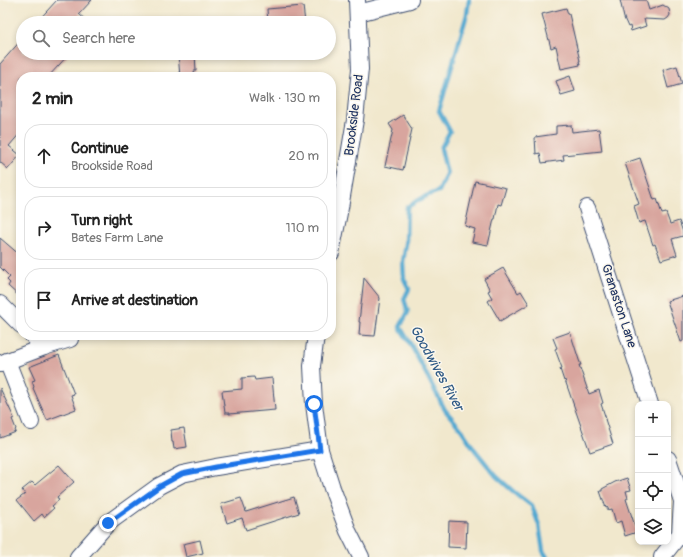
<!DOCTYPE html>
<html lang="en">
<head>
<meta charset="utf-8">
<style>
  body { margin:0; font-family:Pangolin,sans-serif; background:#f2f2f2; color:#222 }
  .controls { position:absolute; right:12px; bottom:12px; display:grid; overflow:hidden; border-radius:8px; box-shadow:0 2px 6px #0003 }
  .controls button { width:36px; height:36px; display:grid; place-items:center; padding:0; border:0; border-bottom:1px solid #e0e0e0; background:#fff; color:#222; font:20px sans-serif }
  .stop { position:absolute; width:12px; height:12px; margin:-9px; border:3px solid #1a73e8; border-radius:50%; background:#fff }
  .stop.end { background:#1a73e8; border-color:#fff; box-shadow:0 1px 4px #0008 }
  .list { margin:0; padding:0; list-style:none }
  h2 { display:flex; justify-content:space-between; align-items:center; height:52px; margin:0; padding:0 16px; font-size:17px }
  h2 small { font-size:13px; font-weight:400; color:#767676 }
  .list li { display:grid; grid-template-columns:26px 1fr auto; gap:12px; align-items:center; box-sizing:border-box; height:64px; margin:0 8px 8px; padding:0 8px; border:1px solid #e0e0e0; border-radius:16px }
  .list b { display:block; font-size:15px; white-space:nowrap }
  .list p { margin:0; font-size:13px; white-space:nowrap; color:#767676 }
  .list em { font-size:13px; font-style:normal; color:#767676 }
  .icon { flex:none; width:22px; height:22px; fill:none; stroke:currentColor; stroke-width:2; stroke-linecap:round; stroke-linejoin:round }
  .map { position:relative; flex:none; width:683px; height:557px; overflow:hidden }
  .search { position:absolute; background:#fff; box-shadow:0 2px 6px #0003; left:16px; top:16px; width:320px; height:44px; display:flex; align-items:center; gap:10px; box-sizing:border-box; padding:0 14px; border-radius:22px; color:#767676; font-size:15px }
  .panel { position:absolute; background:#fff; box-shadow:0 2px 6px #0003; left:16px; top:72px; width:320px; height:268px; border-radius:16px }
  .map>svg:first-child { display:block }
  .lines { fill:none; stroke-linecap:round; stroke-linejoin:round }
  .stream { stroke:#54a9d0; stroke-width:4.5 }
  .building { fill:#d8a59e }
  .street-casing { stroke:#3b4b6f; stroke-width:18 }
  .street { stroke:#fff; stroke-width:16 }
  .route { stroke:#1a73e8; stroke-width:5 }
  .labels { text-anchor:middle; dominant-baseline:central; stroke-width:3; stroke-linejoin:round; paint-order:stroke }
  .street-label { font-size:13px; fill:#1b2f5e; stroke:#fbf7ec }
  .water-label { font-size:14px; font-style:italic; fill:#2f5a86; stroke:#fbf7ec }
</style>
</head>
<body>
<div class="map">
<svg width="683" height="557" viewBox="0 0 683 557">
  <rect width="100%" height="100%" fill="#fbf7ec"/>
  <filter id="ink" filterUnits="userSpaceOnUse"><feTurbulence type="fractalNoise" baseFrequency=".025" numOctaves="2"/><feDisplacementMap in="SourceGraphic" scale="8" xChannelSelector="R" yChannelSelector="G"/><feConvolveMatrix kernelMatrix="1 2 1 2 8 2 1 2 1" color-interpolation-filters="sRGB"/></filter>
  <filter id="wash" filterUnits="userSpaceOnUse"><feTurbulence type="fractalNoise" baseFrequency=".012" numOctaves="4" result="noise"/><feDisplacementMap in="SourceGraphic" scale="16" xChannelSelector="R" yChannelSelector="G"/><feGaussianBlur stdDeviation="0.9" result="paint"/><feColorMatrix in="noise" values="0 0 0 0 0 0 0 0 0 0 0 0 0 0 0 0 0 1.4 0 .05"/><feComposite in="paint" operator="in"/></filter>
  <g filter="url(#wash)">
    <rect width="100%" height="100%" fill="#f1e8cd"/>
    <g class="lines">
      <polyline class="stream" points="469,0 467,14 439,111 450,131 441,148 447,174 439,191 426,196 407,207 406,244 403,262 404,279 409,289 404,299 408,312 400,327 411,345 445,410 461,429 475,450 496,476 514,492 532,506 539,525 543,551 547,557"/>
    </g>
    <g id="blocks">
      <g class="building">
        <polygon points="57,0 92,0 79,14 89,23 36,23"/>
        <polygon points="620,0 646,0 649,10 663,5 669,9 670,15 668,18 665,20 644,19 646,26 631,31 630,26 628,27 624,18"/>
        <polygon points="303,6 305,23 268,23 267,9"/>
        <polygon points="566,8 568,14 569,14 580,61 579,61 580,65 561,69 556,46 551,48 542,14"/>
        <polygon points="23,38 23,53 70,53 48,77 21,77 21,132 9,146 20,155 8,169 0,162 0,64"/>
        <polygon points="178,53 195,53 196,71 194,71 195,77 180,77"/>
        <polygon points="677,66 682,84 668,88 663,70"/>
        <polygon points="570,76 575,91 561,95 556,81"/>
        <polygon points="403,115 412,129 403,170 385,166 393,130 389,124"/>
        <polygon points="571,125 572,132 599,129 602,151 563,155 564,160 542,163 540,153 536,154 535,137 556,134 556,126"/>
        <polygon points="640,158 654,200 657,199 662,214 666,213 670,224 679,221 683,232 683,236 672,239 677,255 661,260 655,244 653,245 645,221 639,223 634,206 639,204 625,163"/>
        <polygon points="475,181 506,188 501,205 498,204 495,219 494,219 488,245 472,242 475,229 465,226"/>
        <polygon points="0,238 21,256 21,298 8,286 10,283 7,280 10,277 0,267"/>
        <polygon points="503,268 518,293 521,291 529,304 500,321 488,301 492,298 488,291 490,290 484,279"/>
        <polygon points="364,278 380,298 375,336 359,335 360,322 359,322"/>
        <polygon points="683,296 683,341 681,342 667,301"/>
        <polygon points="570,332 579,360 581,365 579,365 589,394 599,390 603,403 601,404 606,419 605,419 613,444 590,452 565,380 564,381 560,369 562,368 555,349 557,348 553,338"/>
        <polygon points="59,355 74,394 71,395 76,409 47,420 33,388 34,387 32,381 35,380 29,367"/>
        <polygon points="254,377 255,380 272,378 275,410 229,414 229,413 225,413 222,391 242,389 242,378"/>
        <polygon points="0,388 14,418 12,419 16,429 15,430 16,432 0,438"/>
        <polygon points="184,428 187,447 174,449 173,442 172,442 171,430"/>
        <polygon points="59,465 74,482 57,497 59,500 52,506 54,508 44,517 42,514 34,521 17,500 25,494 22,490 32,482 35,485"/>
        <polygon points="627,478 631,490 626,491 628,498 626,499 637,532 625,536 621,521 616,523 612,509 608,510 608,507 606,508 600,491 602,491 602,489 615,482"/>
        <polygon points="294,497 299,513 246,530 242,518 227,523 221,504 241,498 246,512"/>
        <polygon points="449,521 467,522 466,548 448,547"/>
        <polygon points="200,540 203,553 186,557 183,544"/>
      </g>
    </g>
  </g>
  <g filter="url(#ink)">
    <use href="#blocks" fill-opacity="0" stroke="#3b4b6f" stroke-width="1"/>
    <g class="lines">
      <g class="street-casing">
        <g id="street">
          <polyline points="358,13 410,0"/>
          <polyline points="587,208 650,404"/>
          <polyline points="331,253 340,208 355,120 360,69 357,0"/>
          <polyline points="0,304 21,325"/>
          <polyline points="32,335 44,347"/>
          <polyline points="316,335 312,366 314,404 320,450 332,488 348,531 361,557"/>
          <polyline points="7,361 31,422"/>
          <polyline points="0,364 44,347 70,339"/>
          <polyline points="78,557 108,523 159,486 182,474 216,467 320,450"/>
          <polyline points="662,557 680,534 682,501 668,459"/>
        </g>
      </g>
      <use href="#street" class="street"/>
    </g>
  </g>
  <g class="lines" filter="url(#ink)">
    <polyline class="route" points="108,523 160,486 182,474 216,467 320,450 314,404"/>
  </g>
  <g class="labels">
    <g class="street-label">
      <text transform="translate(354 115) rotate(-83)">Brookside Road</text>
      <text transform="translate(619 306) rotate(72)">Granaston Lane</text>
    </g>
    <g class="water-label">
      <text transform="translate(437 368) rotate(61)">Goodwives River</text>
    </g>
  </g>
</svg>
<div class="controls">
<button>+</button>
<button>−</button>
<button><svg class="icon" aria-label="locate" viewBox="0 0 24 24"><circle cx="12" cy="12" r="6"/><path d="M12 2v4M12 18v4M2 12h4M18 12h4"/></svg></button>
<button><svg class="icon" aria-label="layers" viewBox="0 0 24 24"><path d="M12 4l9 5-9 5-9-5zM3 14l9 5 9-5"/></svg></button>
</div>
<div class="stop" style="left:314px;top:404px"></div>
<div class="stop end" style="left:108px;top:523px"></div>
<div class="search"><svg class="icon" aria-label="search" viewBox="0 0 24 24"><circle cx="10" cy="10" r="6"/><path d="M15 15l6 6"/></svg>Search here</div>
<section class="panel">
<h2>2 min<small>Walk · 130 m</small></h2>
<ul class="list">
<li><svg class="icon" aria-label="ahead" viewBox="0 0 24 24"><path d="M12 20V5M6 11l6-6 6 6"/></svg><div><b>Continue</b><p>Brookside Road</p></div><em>20 m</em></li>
<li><svg class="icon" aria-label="right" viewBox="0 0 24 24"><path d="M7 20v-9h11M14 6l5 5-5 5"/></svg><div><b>Turn right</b><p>Bates Farm Lane</p></div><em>110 m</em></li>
<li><svg class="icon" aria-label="arrive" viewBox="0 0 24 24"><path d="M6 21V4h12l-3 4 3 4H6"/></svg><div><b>Arrive at destination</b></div></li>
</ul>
</section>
</div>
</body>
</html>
